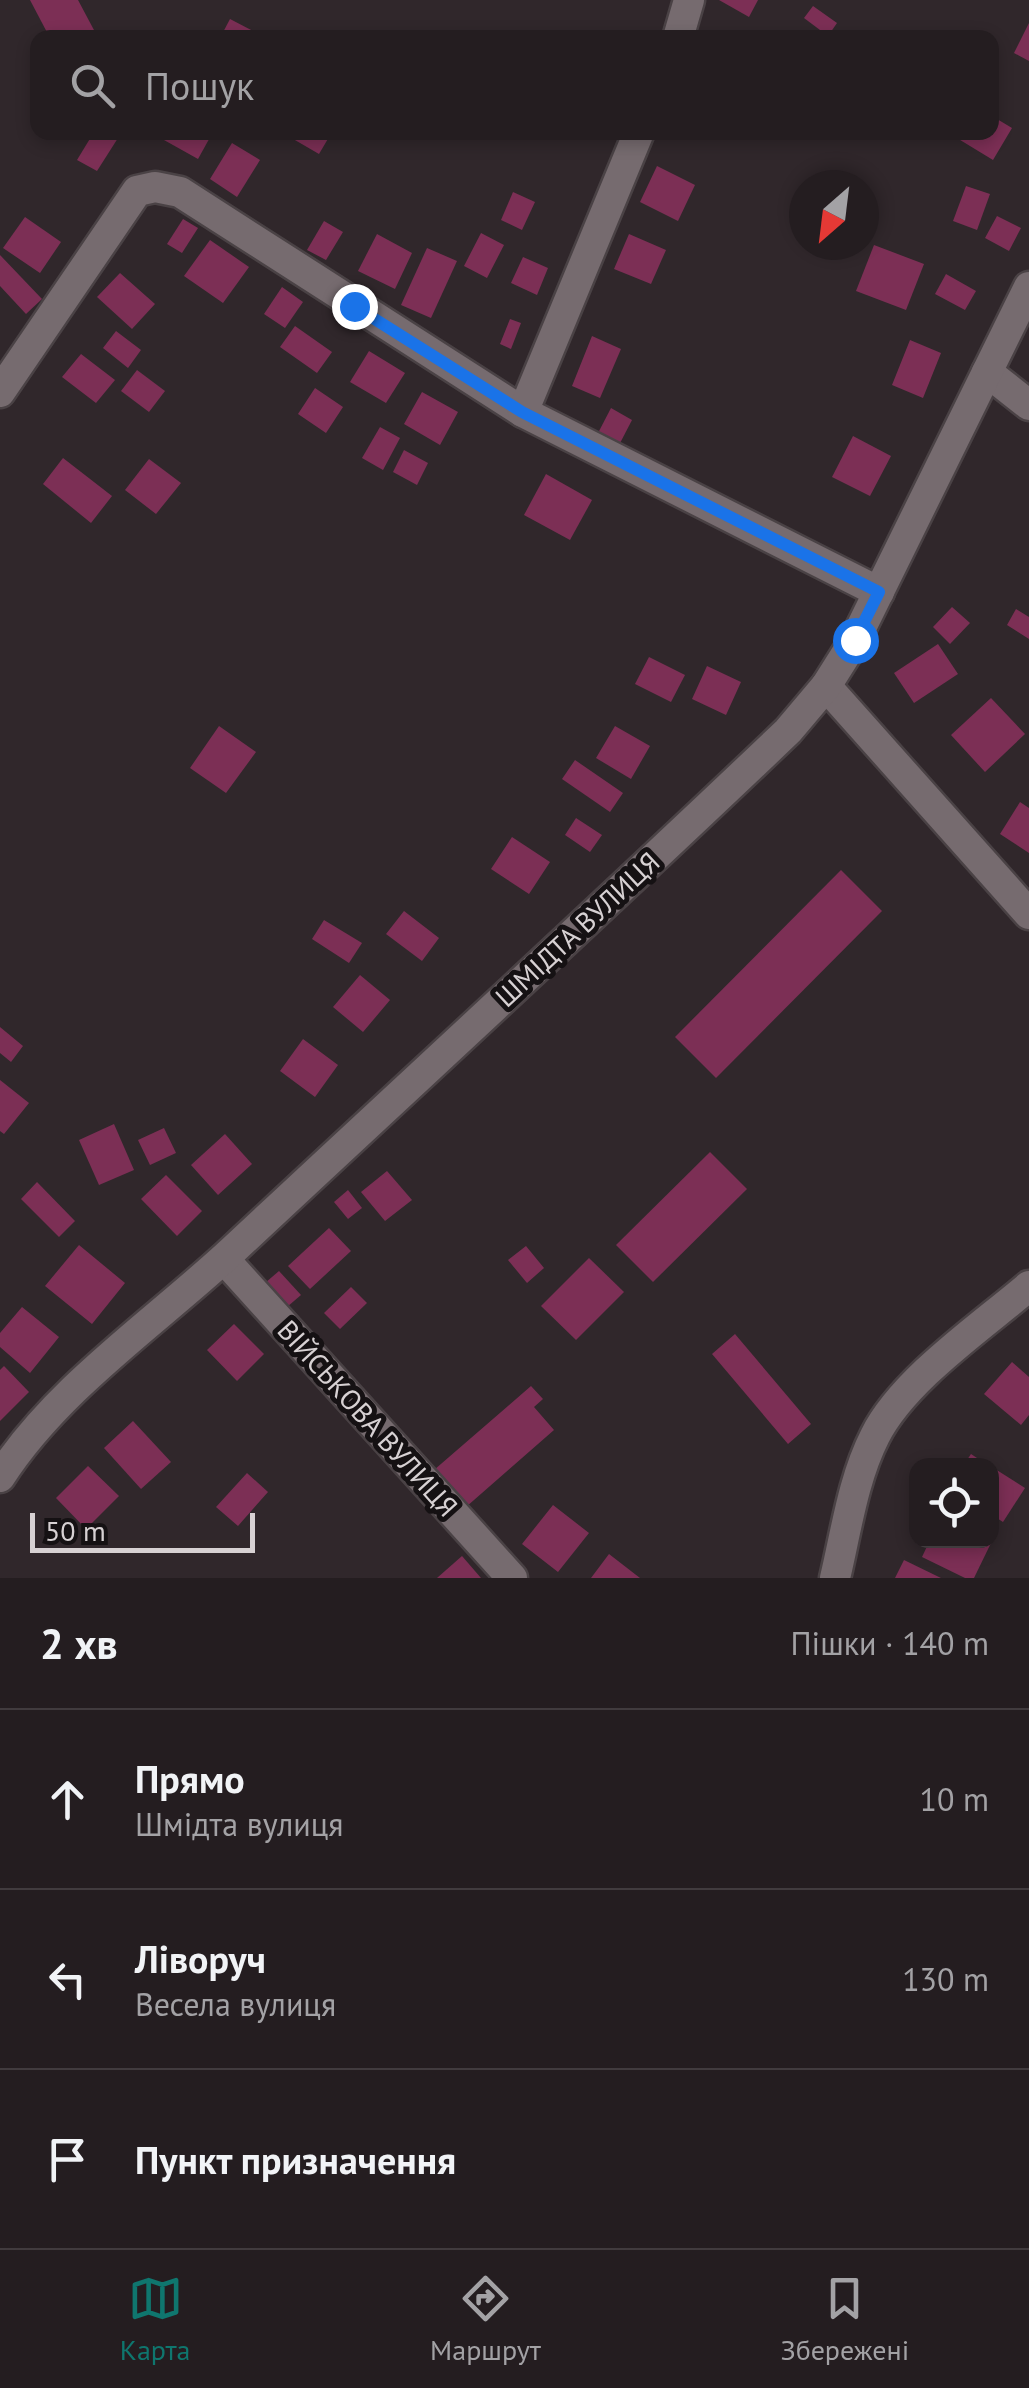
<!DOCTYPE html>
<html lang="uk">
<head>
<meta charset="utf-8">
<style>
  body { margin:0; font-family:"PT Sans",sans-serif; background:#302a2d; color:#f1f3f6 }
  .controls { position:absolute; right:30px; bottom:30px; display:grid; overflow:hidden; border-radius:20px; box-shadow:0 5px 15px #0003 }
  .controls button { width:90px; height:90px; display:grid; place-items:center; padding:0; border:0; border-bottom:2px solid #413b3e; background:#241d20; color:#f1f3f6; font:50px sans-serif }
  .compass { position:absolute; left:789px; top:170px; width:90px; height:90px; border-radius:50%; background:#241d20; box-shadow:0 5px 15px #0003; rotate:208deg }
  .scale { position:absolute; left:30px; bottom:25px; width:225px; box-sizing:border-box; padding-left:10px; border:5px solid #d7d1d3; border-top:0; font-size:28px; line-height:35px; white-space:nowrap; color:#d7d1d3; -webkit-text-stroke:8px #151113; paint-order:stroke }
  .stop { position:absolute; width:30px; height:30px; margin:-22px; border:8px solid #1a73e8; border-radius:50%; background:#fff }
  .stop.end { background:#1a73e8; border-color:#fff; box-shadow:0 2px 10px #0008 }
  .list { margin:0; padding:0; list-style:none }
  h2 { display:flex; justify-content:space-between; align-items:center; height:130px; margin:0; padding:0 40px; font-size:42px }
  h2 small { font-size:32px; font-weight:400; color:#a3a2a5 }
  .list li { display:grid; grid-template-columns:65px 1fr auto; gap:30px; align-items:center; box-sizing:border-box; height:180px; padding:0 40px; border-top:2px solid #413b3e }
  .list b { display:block; font-size:38px; white-space:nowrap }
  .list p { margin:0; font-size:32px; white-space:nowrap; color:#a3a2a5 }
  .list em { font-size:32px; font-style:normal; color:#a3a2a5 }
  .icon { flex:none; width:55px; height:55px; fill:none; stroke:currentColor; stroke-width:2; stroke-linecap:round; stroke-linejoin:round }
  .map { position:relative; flex:none; width:1029px; height:1578px; overflow:hidden }
  .search { position:absolute; background:#241d20; box-shadow:0 5px 15px #0003; left:30px; right:30px; top:30px; height:110px; display:flex; align-items:center; gap:25px; box-sizing:border-box; padding:0 35px; border-radius:20px; color:#a3a2a5; font-size:38px }
  .sheet { height:670px; background:#241d20 }
  nav { display:flex; justify-content:space-around; align-items:center; box-sizing:border-box; height:140px; border-top:2px solid #413b3e; background:#241d20; font-size:28px; color:#a3a2a5 }
  nav a { display:grid; justify-items:center; gap:5px }
  nav .on { color:#0f766e }
  .map>svg:first-child { display:block }
  .building { fill:#7c2f55 }
  .lines { fill:none; stroke-linecap:round; stroke-linejoin:round }
  .minor-casing { stroke:#4a4245; stroke-width:35 }
  .minor { stroke:#766b6f; stroke-width:30 }
  .route { stroke:#1a73e8; stroke-width:12 }
  .labels { text-anchor:middle; dominant-baseline:central; stroke-width:10; stroke-linejoin:round; paint-order:stroke }
  .street-label { font-size:28px; fill:#d7d1d3; stroke:#151113 }
</style>
</head>
<body>
<div class="map">
<svg width="1029" height="1578" viewBox="0 0 1029 1578">
  <rect width="100%" height="100%" fill="#30272b"/>
  <g class="building">
    <polygon points="30,0 78,0 95,32 85,38 50,38"/>
    <polygon points="719,0 758,0 749,17"/>
    <polygon points="813,6 837,23 828,36 804,18"/>
    <polygon points="230,19 255,32 253,38 220,38"/>
    <polygon points="1029,23 1029,61 1014,53"/>
    <polygon points="992,116 1012,128 993,160 947,132 992,132"/>
    <polygon points="94,132 109,132 118,138 97,171 77,160"/>
    <polygon points="168,132 213,132 198,159 164,140"/>
    <polygon points="290,132 332,132 319,154 288,136"/>
    <polygon points="232,143 260,160 237,197 210,179"/>
    <polygon points="657,166 695,185 678,221 640,202"/>
    <polygon points="966,186 990,194 977,230 953,221"/>
    <polygon points="513,192 535,202 522,230 501,220"/>
    <polygon points="997,216 1021,228 1009,251 985,238"/>
    <polygon points="25,217 61,242 40,273 3,248"/>
    <polygon points="183,219 198,228 182,253 167,244"/>
    <polygon points="324,221 343,232 326,260 307,250"/>
    <polygon points="481,233 504,245 487,278 464,266"/>
    <polygon points="377,234 412,253 395,289 358,271"/>
    <polygon points="629,234 666,250 651,284 614,269"/>
    <polygon points="210,240 249,267 223,303 184,276"/>
    <polygon points="874,245 924,264 906,310 856,291"/>
    <polygon points="427,248 457,261 431,318 401,305"/>
    <polygon points="0,255 42,299 26,314 0,286"/>
    <polygon points="523,257 548,268 537,295 511,283"/>
    <polygon points="120,273 155,304 132,329 97,297"/>
    <polygon points="946,274 976,291 965,310 935,294"/>
    <polygon points="282,287 303,302 285,328 264,314"/>
    <polygon points="510,319 521,323 511,349 500,344"/>
    <polygon points="295,326 332,352 317,373 280,347"/>
    <polygon points="116,331 141,350 128,368 103,348"/>
    <polygon points="592,336 621,349 600,398 572,386"/>
    <polygon points="910,340 941,353 923,398 892,385"/>
    <polygon points="369,351 405,373 386,403 350,382"/>
    <polygon points="81,354 115,380 96,403 62,377"/>
    <polygon points="137,370 165,391 149,412 121,391"/>
    <polygon points="315,388 343,407 326,433 298,414"/>
    <polygon points="422,392 458,412 440,445 404,424"/>
    <polygon points="611,408 632,420 618,447 597,435"/>
    <polygon points="380,427 400,438 383,470 362,458"/>
    <polygon points="853,436 891,456 870,496 832,477"/>
    <polygon points="404,450 428,463 417,485 393,472"/>
    <polygon points="63,458 112,496 91,523 43,484"/>
    <polygon points="149,459 181,483 156,514 125,490"/>
    <polygon points="546,474 592,500 570,540 524,515"/>
    <polygon points="952,607 970,623 950,644 933,627"/>
    <polygon points="1016,609 1029,617 1029,639 1007,625"/>
    <polygon points="938,644 958,674 914,703 894,673"/>
    <polygon points="649,657 685,675 671,702 635,684"/>
    <polygon points="707,666 741,682 726,715 692,699"/>
    <polygon points="991,698 1025,734 985,772 951,735"/>
    <polygon points="219,726 256,752 226,793 190,768"/>
    <polygon points="615,726 650,746 631,779 596,758"/>
    <polygon points="575,760 623,793 610,812 562,779"/>
    <polygon points="1020,802 1029,808 1029,853 1000,834"/>
    <polygon points="576,818 602,835 590,852 565,835"/>
    <polygon points="512,837 550,862 529,894 491,869"/>
    <polygon points="841,870 882,911 716,1078 675,1037"/>
    <polygon points="404,911 439,938 422,961 386,934"/>
    <polygon points="324,920 362,943 349,963 312,939"/>
    <polygon points="360,975 390,1000 363,1032 333,1007"/>
    <polygon points="0,1027 23,1046 11,1062 0,1053"/>
    <polygon points="303,1039 338,1065 315,1097 280,1071"/>
    <polygon points="0,1080 29,1103 4,1134 0,1131"/>
    <polygon points="114,1124 134,1170 99,1185 79,1140"/>
    <polygon points="164,1128 176,1153 150,1165 138,1140"/>
    <polygon points="225,1134 252,1164 218,1195 191,1165"/>
    <polygon points="710,1152 747,1189 653,1282 616,1245"/>
    <polygon points="387,1171 412,1200 385,1221 361,1192"/>
    <polygon points="166,1175 202,1211 177,1236 141,1199"/>
    <polygon points="37,1182 75,1221 59,1237 21,1199"/>
    <polygon points="348,1190 362,1208 348,1219 334,1202"/>
    <polygon points="329,1228 351,1251 310,1289 288,1266"/>
    <polygon points="79,1245 125,1283 92,1324 45,1286"/>
    <polygon points="526,1246 544,1268 527,1283 508,1260"/>
    <polygon points="589,1258 624,1292 576,1340 541,1306"/>
    <polygon points="279,1271 301,1295 287,1307 265,1283"/>
    <polygon points="351,1287 367,1303 340,1329 324,1313"/>
    <polygon points="22,1307 59,1337 30,1373 0,1347 0,1333"/>
    <polygon points="234,1324 264,1354 237,1381 207,1350"/>
    <polygon points="735,1334 811,1424 788,1444 712,1354"/>
    <polygon points="1012,1362 1029,1377 1029,1415 1021,1425 984,1394"/>
    <polygon points="4,1366 29,1392 0,1421 0,1370"/>
    <polygon points="531,1386 543,1399 534,1407 554,1430 466,1507 434,1470"/>
    <polygon points="133,1421 171,1462 141,1489 104,1448"/>
    <polygon points="971,1454 989,1466 963,1466"/>
    <polygon points="88,1466 119,1496 86,1529 56,1498"/>
    <polygon points="992,1467 1025,1488 1003,1522 992,1515"/>
    <polygon points="247,1473 268,1492 238,1526 216,1507"/>
    <polygon points="553,1505 589,1533 558,1572 522,1544"/>
    <polygon points="930,1540 986,1540 991,1543 974,1578 965,1578 922,1557"/>
    <polygon points="609,1554 640,1578 591,1578"/>
    <polygon points="462,1556 481,1578 437,1578"/>
    <polygon points="904,1560 941,1578 895,1578"/>
  </g>
  <g class="lines">
    <g class="minor-casing">
      <g id="minor">
        <polyline points="678,38 689,0"/>
        <polyline points="987,372 1029,405"/>
        <polyline points="0,392 137,191 155,187 180,192 523,412 879,592"/>
        <polyline points="523,412 639,132"/>
        <polyline points="826,686 1029,914"/>
        <polyline points="224,1259 512,1578"/>
        <path d="M0 1477C57 1388 157 1321 233 1250 418 1077 605 906 788 731L826 686 855 640 1029 287"/>
        <path d="M835 1578C846 1532 853 1479 875 1436 903 1380 981 1327 1029 1286"/>
      </g>
    </g>
    <use href="#minor" class="minor"/>
  </g>
  <g class="lines">
    <polyline class="route" points="354,306 522,412 879,592 855,640"/>
  </g>
  <g class="labels">
    <g class="street-label">
      <text transform="translate(577 929) rotate(-43)">ШМІДТА ВУЛИЦЯ</text>
      <text transform="translate(368 1418) rotate(48)">ВІЙСЬКОВА ВУЛИЦЯ</text>
    </g>
  </g>
</svg>
<div class="controls">
<button><svg class="icon" aria-label="locate" viewBox="0 0 24 24"><circle cx="12" cy="12" r="6"/><path d="M12 2v4M12 18v4M2 12h4M18 12h4"/></svg></button>
</div>
<svg class="compass" viewBox="-18 -18 36 36"><path d="M0-13l5 13h-10z" fill="#e53935"/><path d="M0 13l5-13h-10z" fill="#a3a2a5"/></svg>
<div class="scale">50 m</div>
<div class="stop" style="left:855px;top:640px"></div>
<div class="stop end" style="left:354px;top:306px"></div>
<div class="search"><svg class="icon" aria-label="search" viewBox="0 0 24 24"><circle cx="10" cy="10" r="6"/><path d="M15 15l6 6"/></svg>Пошук</div>
</div>
<section class="sheet">
<h2>2 хв<small>Пішки · 140 m</small></h2>
<ul class="list">
<li><svg class="icon" aria-label="ahead" viewBox="0 0 24 24"><path d="M12 20V5M6 11l6-6 6 6"/></svg><div><b>Прямо</b><p>Шмідта вулиця</p></div><em>10 m</em></li>
<li><svg class="icon" aria-label="left" viewBox="0 0 24 24"><path d="M17 20v-9H6M10 6l-5 5 5 5"/></svg><div><b>Ліворуч</b><p>Весела вулиця</p></div><em>130 m</em></li>
<li><svg class="icon" aria-label="arrive" viewBox="0 0 24 24"><path d="M6 21V4h12l-3 4 3 4H6"/></svg><div><b>Пункт призначення</b></div></li>
</ul>
</section>
<nav>
<a class="on"><svg class="icon" aria-label="map" viewBox="0 0 24 24"><path d="M3 6l6-2 6 2 6-2v14l-6 2-6-2-6 2zM9 4v14M15 6v14"/></svg>Карта</a>
<a><svg class="icon" aria-label="directions" viewBox="0 0 24 24"><path d="M12 3l9 9-9 9-9-9zM9 14v-3h6M13 9l2 2-2 2"/></svg>Маршрут</a>
<a><svg class="icon" aria-label="saved" viewBox="0 0 24 24"><path d="M7 4h10v16l-5-4-5 4z"/></svg>Збережені</a>
</nav>
</body>
</html>
